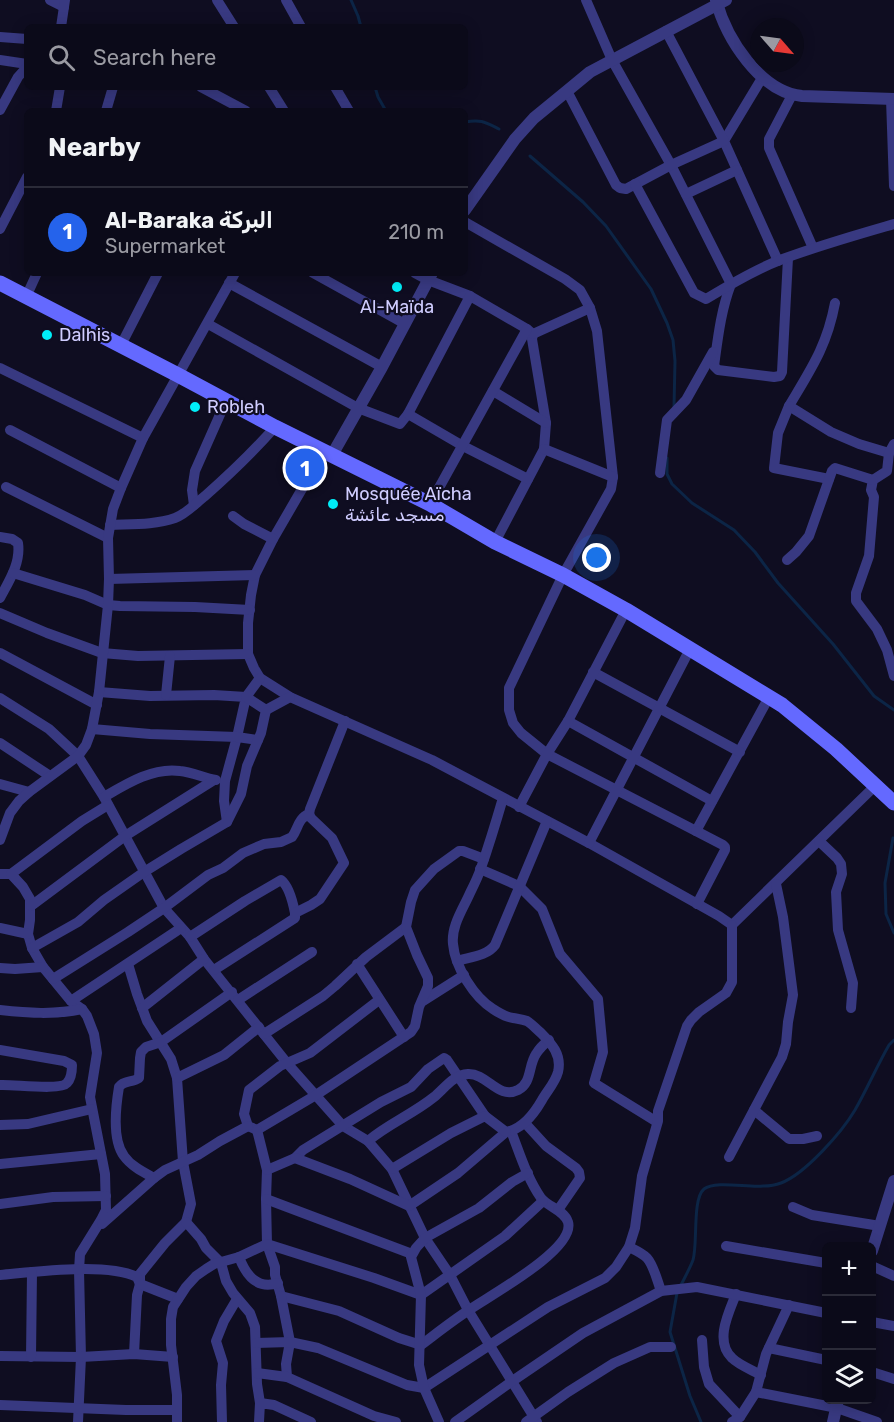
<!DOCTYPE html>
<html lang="en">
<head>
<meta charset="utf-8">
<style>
  body { margin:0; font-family:Rubik,"Noto Naskh Arabic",sans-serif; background:#141322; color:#f1f3f6 }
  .controls { position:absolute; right:18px; bottom:18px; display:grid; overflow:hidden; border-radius:9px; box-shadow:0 3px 15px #0003 }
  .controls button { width:54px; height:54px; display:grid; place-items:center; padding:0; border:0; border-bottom:2px solid #2b2b38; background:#0b0a19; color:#f1f3f6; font:30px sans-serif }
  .compass { position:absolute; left:750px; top:18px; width:54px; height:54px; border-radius:50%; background:#0b0a19; box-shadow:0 3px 15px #0003; rotate:118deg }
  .you { position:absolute; left:597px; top:558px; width:21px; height:21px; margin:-15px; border:4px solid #fff; border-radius:50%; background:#1a73e8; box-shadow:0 0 0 9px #1a73e833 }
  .badge { display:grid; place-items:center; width:39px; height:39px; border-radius:50%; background:#2563eb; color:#fff; font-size:20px; font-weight:700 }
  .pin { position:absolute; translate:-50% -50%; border:3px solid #fff; box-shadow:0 2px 6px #0006 }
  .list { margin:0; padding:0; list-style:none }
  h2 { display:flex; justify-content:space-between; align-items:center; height:78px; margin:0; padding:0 24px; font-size:26px }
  h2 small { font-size:20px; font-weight:400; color:#9a9aa2 }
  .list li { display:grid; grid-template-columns:39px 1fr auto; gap:18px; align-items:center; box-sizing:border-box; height:90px; padding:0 24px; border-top:2px solid #2b2b38 }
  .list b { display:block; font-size:22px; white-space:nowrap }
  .list p { margin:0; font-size:20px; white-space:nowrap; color:#9a9aa2 }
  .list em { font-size:20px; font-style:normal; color:#9a9aa2 }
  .icon { flex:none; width:33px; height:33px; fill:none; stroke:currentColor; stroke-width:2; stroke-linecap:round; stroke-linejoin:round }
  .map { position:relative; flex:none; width:894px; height:1422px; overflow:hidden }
  .search { position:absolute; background:#0b0a19; box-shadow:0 3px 15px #0003; left:24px; top:24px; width:444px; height:66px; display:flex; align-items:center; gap:15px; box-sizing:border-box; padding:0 21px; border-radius:9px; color:#9a9aa2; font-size:22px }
  .panel { position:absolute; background:#0b0a19; box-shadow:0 3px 15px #0003; left:24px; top:108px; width:444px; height:168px; border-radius:9px }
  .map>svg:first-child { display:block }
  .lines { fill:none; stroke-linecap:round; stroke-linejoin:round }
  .stream { stroke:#0c2546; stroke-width:3 }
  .minor { stroke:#383981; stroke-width:10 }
  .tertiary { stroke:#383981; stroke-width:12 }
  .secondary { stroke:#6469ff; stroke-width:15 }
  .poi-dot { fill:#00edf8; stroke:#0f0d21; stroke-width:2 }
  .labels { text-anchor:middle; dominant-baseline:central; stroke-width:4.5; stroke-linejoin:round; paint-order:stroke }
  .poi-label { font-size:18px; fill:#d0cdff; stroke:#0f0d21; text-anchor:start }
</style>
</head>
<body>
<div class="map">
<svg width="894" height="1422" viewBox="0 0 894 1422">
  <rect width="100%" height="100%" fill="#0f0d21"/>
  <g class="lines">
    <g class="stream">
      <polyline points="351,0 358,16 361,27"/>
      <polyline points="375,87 378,97 386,111"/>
      <path d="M465 122C481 119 485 122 499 129"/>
      <polyline points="530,156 583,202 606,226 651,289 667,323 673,340 675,361 674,407"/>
      <polyline points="667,458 667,474 672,484 692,503 734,530 755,552 778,583 833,644 874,696 894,710"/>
      <polyline points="893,838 885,883 886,914 894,933"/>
      <path d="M681 1285C685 1277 690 1268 693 1260 698 1243 692 1199 704 1189 715 1180 749 1188 763 1186 768 1186 776 1185 781 1183 805 1174 842 1132 855 1110 867 1089 877 1066 889 1045L894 1040"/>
      <polyline points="677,1293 670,1332 690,1396 701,1422"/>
    </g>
    <g class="minor">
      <polyline points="50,0 64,7"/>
      <polyline points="217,0 234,27"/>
      <polyline points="286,0 301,27"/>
      <path d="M586 0 612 60 671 165 731 284C721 310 718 337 714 366L718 370 774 377 780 376 782 372 788 258"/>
      <polyline points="61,27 65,0"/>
      <polyline points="0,37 27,39"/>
      <polyline points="0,60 27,64"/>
      <polyline points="762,78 724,141 778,261"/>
      <polyline points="201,87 246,111"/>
      <polyline points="269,87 284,111"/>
      <polyline points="335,87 349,111"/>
      <polyline points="567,91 616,185 620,188 626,189 671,165 724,141 666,31"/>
      <polyline points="792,95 769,139 769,148 813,248"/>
      <polyline points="891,99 894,186"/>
      <polyline points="0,110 18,77 27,67"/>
      <polyline points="56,111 60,87"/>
      <polyline points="106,111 113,87"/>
      <path d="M635 184 694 293 706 299C729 285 754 270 780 260 817 246 856 235 894 224"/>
      <polyline points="686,194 737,170"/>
      <polyline points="465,222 565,279 580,290 590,308 597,331 613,477 611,489 563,575 509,688 509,710 513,723 521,733 547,754 696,831 769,697"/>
      <polyline points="0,229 27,177"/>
      <polyline points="313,273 405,324"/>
      <polyline points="415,273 428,280 470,296 527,329 533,334 532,339 546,423 544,449 495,542"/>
      <polyline points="229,283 382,367"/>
      <polyline points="26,297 37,273"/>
      <path d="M835 303C827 346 811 369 789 406L831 432 859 444 889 453"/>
      <polyline points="208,324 358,408 400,424 408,414 470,296"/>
      <polyline points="533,334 590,308"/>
      <polyline points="121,345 158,273"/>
      <polyline points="0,368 143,438"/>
      <polyline points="493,391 546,423"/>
      <polyline points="789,406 778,433 774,468 829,479"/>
      <polyline points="408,414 463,446 528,479"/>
      <polyline points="10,430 121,488"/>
      <polyline points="894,444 889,453 887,471 873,480 871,490 874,497 869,556 856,593 856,601 877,629 887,650 894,676"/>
      <polyline points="544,449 613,477"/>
      <polyline points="324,451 273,539 255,575 251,595 248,623 248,654 254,668 260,678 290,697 432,760 589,843 719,916 732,925 875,786"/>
      <polyline points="660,473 667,420 686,400 713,352"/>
      <polyline points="6,487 108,538"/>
      <polyline points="430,504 527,329"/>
      <polyline points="194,505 192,490 195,471 226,401"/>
      <polyline points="233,516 244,524 273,539"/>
      <path d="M110 525C131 524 155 525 175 518 186 514 196 503 205 496 230 474 253 452 275 427"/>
      <path d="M0 537 12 539 18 543C21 563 9 581 0 598"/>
      <polyline points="787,560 796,552 809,536 832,471 835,468 873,480"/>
      <polyline points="13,573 85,595 108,605 120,606 195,607 250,610"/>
      <polyline points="109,579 255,575"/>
      <polyline points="0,613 47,633 102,653 138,656 248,654"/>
      <polyline points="0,653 97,705"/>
      <polyline points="593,672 740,752"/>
      <polyline points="99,692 150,696 214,695 246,697 237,737 225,781 224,801 227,822"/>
      <polyline points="166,695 170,656"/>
      <polyline points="0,698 49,729 78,756 104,797 164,908 190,937 204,959 287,1063 343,1126 368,1141 392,1169 425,1238 450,1275 468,1310 537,1422"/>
      <polyline points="266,710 290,697"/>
      <polyline points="568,721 712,801"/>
      <polyline points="92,729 150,734 237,737 258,740"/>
      <polyline points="0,743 50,776"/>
      <polyline points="0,784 29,792"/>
      <path d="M104 797C126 784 153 767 180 771 192 772 204 778 216 780"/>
      <polyline points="519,807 547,754 568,721 626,610"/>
      <polyline points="696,831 723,845 725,847 725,850 697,904"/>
      <polyline points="0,840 10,813 19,801 29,792 78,756 86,745 92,729 99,692 108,605 109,579 108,538 113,509 121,488 143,438 235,273"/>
      <polyline points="819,841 837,858 841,864 842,874 836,892 838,930 853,983 851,1008"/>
      <polyline points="589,843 690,649"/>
      <polyline points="480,869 519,886 542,909 560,954 598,999 603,1052 594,1083 657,1122"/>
      <polyline points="0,874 11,874 82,821 108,805"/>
      <polyline points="11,874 23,887 30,899 30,920 28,934 32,948 43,967 71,1001 82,1009 87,1016 94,1034 97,1053 90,1097 105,1174 106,1210 101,1220 80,1254 79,1270 81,1357 78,1422"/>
      <polyline points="31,906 125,836 214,780"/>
      <polyline points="0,928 28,934"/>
      <path d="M190 937 245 901 281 880C289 886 293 903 295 913"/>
      <polyline points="32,948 78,922 104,900 144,872 181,849 227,822 241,794 247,766 261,733 266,710 246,697 260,678"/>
      <path d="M457 961C470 957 487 956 495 945L547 821"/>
      <polyline points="128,964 137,994 147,1021 171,1059 177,1078 183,1162 191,1204 186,1222 165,1243 140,1274 140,1284 137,1295 134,1354"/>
      <polyline points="357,964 404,1037"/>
      <polyline points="0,968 15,969 43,967"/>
      <polyline points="214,970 295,918 295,913 311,905 320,899 344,863 332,838 311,818 309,814"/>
      <path d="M53 979 128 932 164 908 208 875 223 868 243 853 264 844 281 842 292 837C298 829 298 818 309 814L310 809 345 721"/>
      <polyline points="238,1000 312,952"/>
      <polyline points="71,1001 181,928"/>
      <polyline points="423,1001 464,975"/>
      <polyline points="142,1008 204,959"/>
      <path d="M0 1010C27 1013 55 1015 82 1009"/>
      <polyline points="264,1034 323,996 335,986 366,957 406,927"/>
      <path d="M0 1050 64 1061 72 1065C72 1071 71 1079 67 1083 60 1091 13 1084 0 1085"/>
      <polyline points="177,1078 224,1055 259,1027"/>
      <polyline points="754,1110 789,1139 803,1139 817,1136"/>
      <path d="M485 1116 447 1060 444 1058 428 1069 411 1087 381 1102 303 1150 295 1158 267 1170 266 1199 267 1244 275 1267V1275L281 1296 339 1311 399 1338 421 1345C437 1333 452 1321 469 1310 489 1296 576 1249 568 1222 564 1210 548 1207 541 1198 527 1178 520 1154 511 1131"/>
      <polyline points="525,1123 546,1146 576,1168 579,1172 580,1178 558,1210"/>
      <polyline points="0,1125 28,1124 92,1109"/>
      <polyline points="257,1130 316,1095 411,1032 415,1026 419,1007 428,986 428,978 417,955 406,927 411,902 415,890 424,880 434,869 459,851 463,851 484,859"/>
      <polyline points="257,1130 248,1126 244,1114 249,1090 280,1066 310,1053 379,1000"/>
      <polyline points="257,1130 267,1170"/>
      <path d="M368 1141C388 1124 413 1114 434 1097 444 1089 453 1075 468 1074 487 1073 498 1100 518 1090 532 1083 528 1066 536 1054 539 1049 544 1044 549 1040"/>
      <polyline points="729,1157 782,1057 786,1044 788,1022 793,995 783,917 776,884"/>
      <path d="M295 1158 350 1179 409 1206 458 1173 506 1132C523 1129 534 1114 542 1100 547 1091 555 1083 558 1072 562 1055 552 1044 541 1033 536 1029 532 1024 527 1021 522 1019 518 1019 513 1018 506 1017 499 1013 493 1009 474 997 455 967 453 944 451 926 463 909 470 893 474 885 478 877 481 868 489 845 496 822 503 798"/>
      <polyline points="0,1164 101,1154"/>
      <polyline points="392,1169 451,1133 485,1116 506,1132"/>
      <path d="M154 1178C143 1172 131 1166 124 1156 112 1140 116 1105 119 1087 124 1080 132 1083 139 1078L140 1058 141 1052 146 1047 161 1042 232 992"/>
      <polyline points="266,1199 412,1254"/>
      <polyline points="0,1204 53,1197 106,1196"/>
      <polyline points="793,1207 812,1215 880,1226"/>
      <polyline points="186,1222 201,1239 206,1248 221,1263 226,1281 233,1293 250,1313 255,1327 257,1384 260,1403"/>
      <polyline points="102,1224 154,1178 165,1170 198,1155 220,1141 248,1126"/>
      <polyline points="726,1246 826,1263"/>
      <path d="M629 1247C635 1250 642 1253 647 1258 654 1266 657 1280 661 1291"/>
      <path d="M239 1257C246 1275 257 1290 278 1283"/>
      <polyline points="872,1266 894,1276"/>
      <path d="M0 1275C34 1272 107 1262 137 1277L140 1284 178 1299"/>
      <path d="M736 1294C729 1312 714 1341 732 1358 739 1365 752 1370 761 1375"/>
      <polyline points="281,1296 290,1342 286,1364 287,1377 374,1416 396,1422"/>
      <polyline points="872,1322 894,1326"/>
      <polyline points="702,1340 704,1367 709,1384 740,1417"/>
      <polyline points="256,1343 290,1342 318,1348 347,1360 407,1385 424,1388 548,1307 605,1278 616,1267 629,1247 635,1228 642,1176 658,1121 658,1111 687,1026 691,1020 699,1012 726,993 732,982 732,925"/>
      <polyline points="769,1348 826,1360"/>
      <polyline points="0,1356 81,1357 134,1354 173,1357"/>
      <polyline points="31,1357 32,1272"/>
      <polyline points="872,1372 894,1379"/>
      <polyline points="257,1373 287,1377"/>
      <polyline points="756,1392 766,1354 789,1305"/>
      <polyline points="0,1405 126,1410 177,1410"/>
      <polyline points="177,1422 177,1395 171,1345 171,1319 173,1307 186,1287 196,1276 206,1269 214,1264 239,1257 267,1244 374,1278 421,1295 505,1236 543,1201"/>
      <polyline points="222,1422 221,1385 223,1363 216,1341 224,1321 237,1299"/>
      <polyline points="259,1422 260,1403 274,1405 311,1422"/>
      <polyline points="439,1422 424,1388 419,1365 421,1295 411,1257 416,1248 425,1238 479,1208 512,1182 528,1173"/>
      <polyline points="455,1422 511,1382 583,1333 661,1291 697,1287 826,1313"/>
      <polyline points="526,1422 568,1392 614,1363 650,1347 671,1347"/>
      <polyline points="732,1422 740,1417 756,1392 837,1408 877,1422"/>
    </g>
    <g class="tertiary">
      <path d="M716 0C726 38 760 92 802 96L894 99"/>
      <polyline points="465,210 515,139 534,118 567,91 590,72 726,0"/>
      <polyline points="332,455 382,367 432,273"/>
      <polyline points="872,1251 894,1181"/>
      <polyline points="833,1422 838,1400"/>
    </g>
    <polyline class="secondary" points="0,283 178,375 275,427 430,504 495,542 563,575 626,610 782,705 836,749 894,803"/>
  </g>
  <g class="poi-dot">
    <circle cx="397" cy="287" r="6"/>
    <circle cx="47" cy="335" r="6"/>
    <circle cx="195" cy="407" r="6"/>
    <circle cx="333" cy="504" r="6"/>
  </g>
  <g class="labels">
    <g class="poi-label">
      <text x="397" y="307" text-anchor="middle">Al-Maïda</text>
      <text x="59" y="335">Dalhis</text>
      <text x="207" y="407">Robleh</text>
      <text x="345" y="494">Mosquée Aïcha<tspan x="345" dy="21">مسجد عائشة</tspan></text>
    </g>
  </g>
</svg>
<div class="controls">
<button>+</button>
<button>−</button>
<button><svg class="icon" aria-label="layers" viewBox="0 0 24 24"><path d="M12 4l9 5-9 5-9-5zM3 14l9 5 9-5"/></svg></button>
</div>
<svg class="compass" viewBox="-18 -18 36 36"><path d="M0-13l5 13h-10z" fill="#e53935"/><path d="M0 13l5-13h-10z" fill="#9a9aa2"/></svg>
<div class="you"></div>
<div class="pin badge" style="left:305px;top:468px">1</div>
<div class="search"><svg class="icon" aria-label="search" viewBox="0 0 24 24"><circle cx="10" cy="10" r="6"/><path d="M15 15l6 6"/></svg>Search here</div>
<section class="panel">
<h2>Nearby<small></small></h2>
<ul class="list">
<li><span class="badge">1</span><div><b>Al-Baraka البركة</b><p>Supermarket</p></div><em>210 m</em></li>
</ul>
</section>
</div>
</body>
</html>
